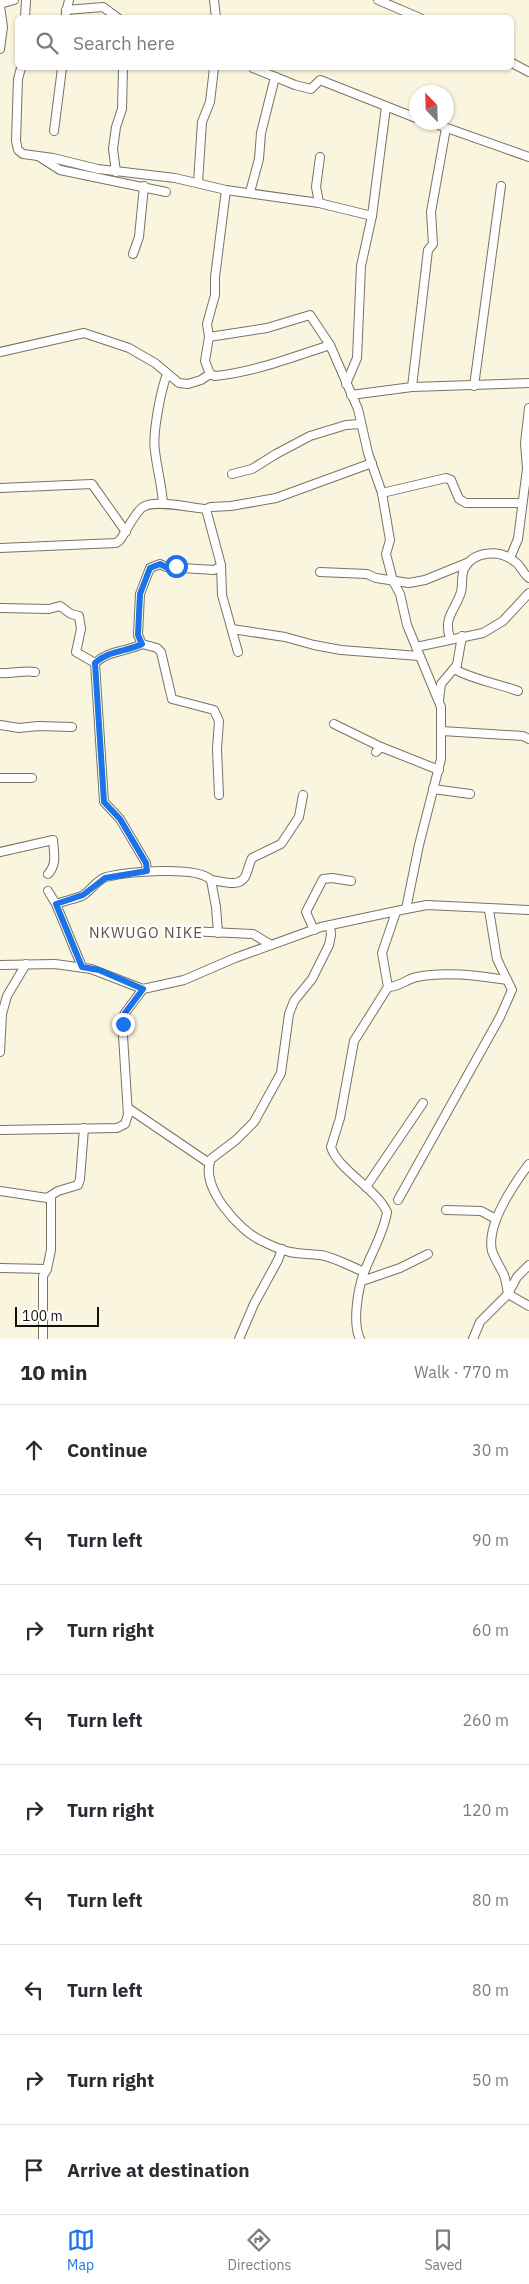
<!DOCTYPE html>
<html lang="en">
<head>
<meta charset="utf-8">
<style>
  body { margin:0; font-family:"IBM Plex Sans",sans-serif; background:#f7f7f7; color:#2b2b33 }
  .compass { position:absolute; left:409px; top:85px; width:45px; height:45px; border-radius:50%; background:#fff; box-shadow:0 1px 4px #0004; rotate:337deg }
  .scale { position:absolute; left:15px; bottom:12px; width:84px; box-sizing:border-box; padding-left:5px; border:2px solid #121009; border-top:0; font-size:14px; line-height:18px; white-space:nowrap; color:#121009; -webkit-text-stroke:4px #fff; paint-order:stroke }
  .stop { position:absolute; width:15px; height:15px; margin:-11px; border:4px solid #1a73e8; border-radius:50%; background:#fff }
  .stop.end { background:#1a73e8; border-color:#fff; box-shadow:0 1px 5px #0008 }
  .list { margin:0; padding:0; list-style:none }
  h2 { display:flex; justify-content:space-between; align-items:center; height:65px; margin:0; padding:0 20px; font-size:21px }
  h2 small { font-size:16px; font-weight:400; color:#7c7c81 }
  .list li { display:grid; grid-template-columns:32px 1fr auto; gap:15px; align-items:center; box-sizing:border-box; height:90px; padding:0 20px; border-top:1px solid #e1e1e2 }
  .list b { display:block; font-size:19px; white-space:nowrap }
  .list em { font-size:16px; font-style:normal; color:#7c7c81 }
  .icon { flex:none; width:28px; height:28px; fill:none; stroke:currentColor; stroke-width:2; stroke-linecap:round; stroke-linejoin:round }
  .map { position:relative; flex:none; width:529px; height:1339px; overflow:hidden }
  .search { position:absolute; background:#fff; box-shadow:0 1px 4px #0004; left:15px; right:15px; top:15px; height:55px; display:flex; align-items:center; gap:12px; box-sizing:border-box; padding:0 18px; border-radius:8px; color:#7c7c81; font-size:19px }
  .sheet { height:875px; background:#fff }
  nav { display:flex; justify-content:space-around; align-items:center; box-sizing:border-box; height:70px; border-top:1px solid #e1e1e2; background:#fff; font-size:14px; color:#7c7c81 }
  nav a { display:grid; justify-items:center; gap:2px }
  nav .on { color:#1a73e8 }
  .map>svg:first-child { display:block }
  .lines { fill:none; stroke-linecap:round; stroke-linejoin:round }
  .minor-casing { stroke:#797461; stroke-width:10 }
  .minor { stroke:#fff; stroke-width:8 }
  .route { stroke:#1a73e8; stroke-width:6 }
  .labels { text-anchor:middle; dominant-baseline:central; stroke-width:4.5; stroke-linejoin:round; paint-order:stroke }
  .neighbourhood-label { font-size:15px; letter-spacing:1px; fill:#5a5542; stroke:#fff }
</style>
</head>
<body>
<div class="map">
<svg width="529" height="1339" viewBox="0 0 529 1339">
  <rect width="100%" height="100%" fill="#faf5df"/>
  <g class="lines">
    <g class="minor-casing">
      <g id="minor">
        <polyline points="214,0 216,18"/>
        <polyline points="378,0 420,18"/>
        <polyline points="0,4 14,0"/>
        <polyline points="0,6 3,27 0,49"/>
        <polyline points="66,10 103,7 118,18"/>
        <polyline points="25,18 26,0"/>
        <polyline points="65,18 69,0"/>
        <polyline points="512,63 529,72"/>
        <polyline points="21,68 18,79 16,141 18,150 23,154 53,158 98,169 175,178 226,190 319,203 372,216"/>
        <polyline points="253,68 295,85 311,89 320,80 416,118"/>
        <polyline points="430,122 529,157"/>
        <polyline points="54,131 62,68"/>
        <polyline points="38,156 60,170 166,192"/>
        <polyline points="116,172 113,149 116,127 122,109 123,68"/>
        <polyline points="198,183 202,122 210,102 214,68"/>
        <path d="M226 190 215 277V295L207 324 209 337 205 361 210 374 215 376C254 372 293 357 330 345"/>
        <polyline points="250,192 259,159 261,133 275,77"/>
        <polyline points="319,203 316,187 320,157"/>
        <polyline points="133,254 139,237 144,186"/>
        <polyline points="209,337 267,328 310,315 330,345 358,409 368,453 382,493 390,540 386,554 393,581 400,594 407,625 441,707 441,759 419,845 406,909"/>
        <polyline points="0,352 84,333 129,348 155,363 179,383 188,384 201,380 210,374"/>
        <polyline points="346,384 357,358 361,266 372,216 386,107"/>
        <polyline points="474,386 501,186"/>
        <polyline points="412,387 428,250 433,244 431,212 446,128"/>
        <polyline points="351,395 412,387 529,383"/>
        <polyline points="232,474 252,469 276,454 310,436 346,425 360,424"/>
        <polyline points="0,488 92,484 126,532"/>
        <polyline points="382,493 446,478 451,480 459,499 466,503 522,503"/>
        <path d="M163 504C162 486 157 469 155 451 152 434 161 390 167 374"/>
        <polyline points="206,509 221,565 222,595 238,652"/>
        <path d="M0 548 116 543 120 540C125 533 136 511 143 507 154 499 192 508 206 509L211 507 231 506 276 498 372 463"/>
        <polyline points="510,558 518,539 527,469 525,443 529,408"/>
        <polyline points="320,572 367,574 376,578 409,583 425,580 467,563"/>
        <polyline points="0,608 49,609 60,606 71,614 79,616 81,629 76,652 95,663 104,802 120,819 146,863 147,871"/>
        <polyline points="232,629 285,637 314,645 341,650 419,656"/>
        <path d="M450 638C443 617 455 611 461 592 463 584 461 576 464 569 473 551 499 549 514 561 521 565 523 574 529 578"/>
        <polyline points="416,647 483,633 503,621 529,593"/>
        <path d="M95 663C109 650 126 652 142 644"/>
        <path d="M454 669C474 680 496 683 518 691"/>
        <path d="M0 673C12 674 23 670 35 672"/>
        <polyline points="439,700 441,684 457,665 462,636"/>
        <polyline points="334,724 381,747"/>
        <polyline points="0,725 19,728 38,726 72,727"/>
        <polyline points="442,731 523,736 529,739"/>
        <polyline points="376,752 381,747 439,770"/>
        <polyline points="0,778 32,778"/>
        <polyline points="433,789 470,794"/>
        <polyline points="219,795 217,749 219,721 214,710 172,699 161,652 157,648 142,644 138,635 140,594 150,568 160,564 166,567 214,570 220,567"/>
        <path d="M0 852 53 840C54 852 57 865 48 874"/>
        <path d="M211 880C222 881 238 888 245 877 248 871 249 864 252 858L281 844 299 817 303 795"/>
        <polyline points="48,891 56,904 82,967"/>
        <path d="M56 904C64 901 74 899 82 896 91 891 96 880 106 877 126 872 197 865 211 880L216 907 218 933"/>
        <path d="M330 925 331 935 329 945 312 979 294 1001 289 1014 281 1073 254 1122 236 1140 211 1159C199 1186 239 1231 262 1241 270 1245 281 1250 290 1252 300 1254 311 1254 321 1255 336 1258 350 1266 364 1272"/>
        <polyline points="314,930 306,912 323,879 332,878 351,881"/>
        <polyline points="188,931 253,934 271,945"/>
        <polyline points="0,965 55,964 91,969 143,989 184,980 235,958 321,927 406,909 427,905 529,910"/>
        <path d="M388 987C400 987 406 979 417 977 446 971 478 976 507 980"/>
        <polyline points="0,1052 2,1014 7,996 26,964"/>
        <polyline points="128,1108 209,1163"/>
        <polyline points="0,1130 117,1128 125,1124 128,1115 122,1020 125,1013 143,989"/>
        <path d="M529 1164C514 1184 486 1224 492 1251 495 1259 500 1267 504 1275 506 1281 507 1288 508 1294L529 1306"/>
        <polyline points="366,1187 423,1103"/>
        <polyline points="0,1191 47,1198 58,1191 78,1185 80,1179 84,1128"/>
        <polyline points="398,1200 500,1017 512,990 497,959 489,910"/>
        <polyline points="446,1210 481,1211 496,1219"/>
        <polyline points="0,1268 47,1269 51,1250 51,1197"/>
        <polyline points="362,1281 400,1268 428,1254"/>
        <polyline points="43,1339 43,1276 47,1269"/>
        <polyline points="239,1339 254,1304 278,1260 282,1249"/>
        <path d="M360 1339C352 1323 358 1287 365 1270 372 1252 384 1232 387 1212 377 1189 337 1169 331 1147L340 1118 354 1041 388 987 382 953 396 912"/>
        <polyline points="473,1339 480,1322 508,1294 517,1277 529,1265"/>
      </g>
    </g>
    <use href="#minor" class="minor"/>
  </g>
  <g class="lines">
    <path class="route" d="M123 1024 125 1013 143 989 99 970 82 967 56 904 83 895 105 878 147 871 146 863 120 819 104 802 95 663C109 650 126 652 142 644L138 635 140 594 150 568 160 564 166 567 176 566"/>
  </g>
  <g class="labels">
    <g class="neighbourhood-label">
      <text x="146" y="932">NKWUGO NIKE</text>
    </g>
  </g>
</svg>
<svg class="compass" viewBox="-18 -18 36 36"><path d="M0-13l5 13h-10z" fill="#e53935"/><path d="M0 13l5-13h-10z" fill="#7c7c81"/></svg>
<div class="scale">100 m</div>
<div class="stop" style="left:176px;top:566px"></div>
<div class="stop end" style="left:123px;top:1024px"></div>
<div class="search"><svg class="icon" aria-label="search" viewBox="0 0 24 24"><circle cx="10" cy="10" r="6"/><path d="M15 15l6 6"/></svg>Search here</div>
</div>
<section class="sheet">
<h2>10 min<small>Walk · 770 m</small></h2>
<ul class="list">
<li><svg class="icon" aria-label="ahead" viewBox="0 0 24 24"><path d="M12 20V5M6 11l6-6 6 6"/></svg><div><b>Continue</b></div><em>30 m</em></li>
<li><svg class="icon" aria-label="left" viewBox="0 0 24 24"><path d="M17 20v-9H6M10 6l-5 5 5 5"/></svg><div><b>Turn left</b></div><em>90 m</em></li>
<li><svg class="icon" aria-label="right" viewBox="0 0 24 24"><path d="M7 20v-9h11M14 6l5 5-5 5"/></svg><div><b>Turn right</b></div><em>60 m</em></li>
<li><svg class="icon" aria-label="left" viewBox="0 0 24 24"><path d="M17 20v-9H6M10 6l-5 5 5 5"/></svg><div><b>Turn left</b></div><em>260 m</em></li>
<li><svg class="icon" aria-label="right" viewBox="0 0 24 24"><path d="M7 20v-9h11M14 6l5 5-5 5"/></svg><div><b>Turn right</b></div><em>120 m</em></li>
<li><svg class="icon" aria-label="left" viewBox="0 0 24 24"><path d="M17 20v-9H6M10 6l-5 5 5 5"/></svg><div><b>Turn left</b></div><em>80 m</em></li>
<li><svg class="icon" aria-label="left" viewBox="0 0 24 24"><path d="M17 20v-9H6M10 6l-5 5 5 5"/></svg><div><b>Turn left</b></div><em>80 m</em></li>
<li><svg class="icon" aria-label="right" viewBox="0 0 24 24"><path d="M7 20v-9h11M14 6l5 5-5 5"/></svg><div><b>Turn right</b></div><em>50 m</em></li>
<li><svg class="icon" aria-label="arrive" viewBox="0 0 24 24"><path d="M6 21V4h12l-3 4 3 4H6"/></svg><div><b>Arrive at destination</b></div></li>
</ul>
</section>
<nav>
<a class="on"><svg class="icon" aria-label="map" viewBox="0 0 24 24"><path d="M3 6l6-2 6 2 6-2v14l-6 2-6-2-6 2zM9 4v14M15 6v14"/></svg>Map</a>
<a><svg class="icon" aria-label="directions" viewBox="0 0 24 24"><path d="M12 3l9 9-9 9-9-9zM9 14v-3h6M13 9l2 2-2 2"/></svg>Directions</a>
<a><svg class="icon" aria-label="saved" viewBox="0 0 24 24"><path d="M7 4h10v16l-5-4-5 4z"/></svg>Saved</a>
</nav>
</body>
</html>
